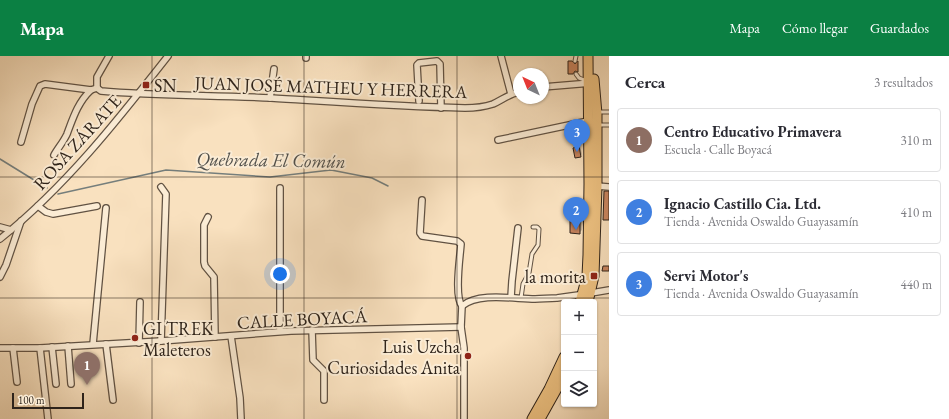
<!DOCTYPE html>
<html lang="es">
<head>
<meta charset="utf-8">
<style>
  body { margin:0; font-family:"EB Garamond",serif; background:#f7f7f7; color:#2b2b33 }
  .controls { position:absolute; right:12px; bottom:12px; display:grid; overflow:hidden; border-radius:4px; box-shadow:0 1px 3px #0004 }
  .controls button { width:36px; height:36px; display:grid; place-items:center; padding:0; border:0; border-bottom:1px solid #e1e1e2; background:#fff; color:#2b2b33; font:20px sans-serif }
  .compass { position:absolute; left:513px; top:12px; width:36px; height:36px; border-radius:50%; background:#fff; box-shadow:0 1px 3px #0004; rotate:317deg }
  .scale { position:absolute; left:12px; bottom:10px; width:72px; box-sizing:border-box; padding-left:4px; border:2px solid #2e231a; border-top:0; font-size:11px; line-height:14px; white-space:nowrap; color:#2e231a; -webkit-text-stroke:3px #fbecd5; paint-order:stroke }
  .you { position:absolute; left:280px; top:218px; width:14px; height:14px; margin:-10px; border:3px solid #fff; border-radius:50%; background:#1a73e8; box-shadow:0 0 0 6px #1a73e833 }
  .badge { display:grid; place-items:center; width:26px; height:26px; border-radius:50%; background:#0b8043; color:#fff; font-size:13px; font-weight:700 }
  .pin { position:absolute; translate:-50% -33px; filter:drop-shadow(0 1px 2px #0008) }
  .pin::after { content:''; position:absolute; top:21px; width:14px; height:12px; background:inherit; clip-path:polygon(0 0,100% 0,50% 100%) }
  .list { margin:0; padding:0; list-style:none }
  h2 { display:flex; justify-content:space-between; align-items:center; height:52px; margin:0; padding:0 16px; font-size:17px }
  h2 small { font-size:13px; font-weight:400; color:#7c7c81 }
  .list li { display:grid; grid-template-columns:26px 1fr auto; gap:12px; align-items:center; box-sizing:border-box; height:64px; margin:0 8px 8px; padding:0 8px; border:1px solid #e1e1e2; border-radius:4px }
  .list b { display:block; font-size:15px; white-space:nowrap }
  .list p { margin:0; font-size:13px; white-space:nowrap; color:#7c7c81 }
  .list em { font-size:13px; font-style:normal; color:#7c7c81 }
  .icon { flex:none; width:22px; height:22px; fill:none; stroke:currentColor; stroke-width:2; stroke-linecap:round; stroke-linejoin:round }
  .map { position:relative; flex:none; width:609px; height:363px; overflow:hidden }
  header { display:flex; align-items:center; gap:24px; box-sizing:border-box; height:56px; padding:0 20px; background:#0b8043; color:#fff }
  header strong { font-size:19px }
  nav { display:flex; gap:22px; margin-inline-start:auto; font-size:14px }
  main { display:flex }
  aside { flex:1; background:#fff }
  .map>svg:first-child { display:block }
  .shadow { fill:#0003 }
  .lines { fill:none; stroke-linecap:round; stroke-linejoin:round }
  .stream { stroke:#757e7c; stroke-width:1.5 }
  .building { fill:#c9855f; stroke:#2e231a }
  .lane-casing { stroke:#615243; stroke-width:5 }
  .street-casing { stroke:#615243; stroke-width:8 }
  .primary-casing { stroke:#2e231a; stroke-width:11 }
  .lane { stroke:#fbecd5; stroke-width:3 }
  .street { stroke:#fbecd5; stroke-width:5.5 }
  .primary { stroke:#ecc080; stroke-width:9 }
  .grid { fill:none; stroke:#2e231a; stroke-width:1; stroke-opacity:0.55 }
  .poi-dot { fill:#8f2418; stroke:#fbecd5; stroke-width:1.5 }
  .labels { text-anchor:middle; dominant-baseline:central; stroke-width:4; stroke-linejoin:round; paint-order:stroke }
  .poi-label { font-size:18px; fill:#2e231a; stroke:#fbecd5; text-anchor:start }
  .street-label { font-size:18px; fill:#2e231a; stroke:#fbecd5 }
  .water-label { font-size:19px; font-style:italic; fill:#51504b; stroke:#fbecd5 }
</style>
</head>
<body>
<header>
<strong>Mapa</strong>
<nav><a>Mapa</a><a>Cómo llegar</a><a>Guardados</a></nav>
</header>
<main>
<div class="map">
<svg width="609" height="363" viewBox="0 0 609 363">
  <rect width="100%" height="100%" fill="#f9e1bf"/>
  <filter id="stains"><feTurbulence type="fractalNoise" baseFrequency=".005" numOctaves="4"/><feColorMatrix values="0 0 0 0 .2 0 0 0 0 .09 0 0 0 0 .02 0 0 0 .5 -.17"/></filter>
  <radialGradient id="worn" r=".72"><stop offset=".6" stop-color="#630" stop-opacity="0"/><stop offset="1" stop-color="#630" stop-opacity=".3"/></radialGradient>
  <g class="shadow">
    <polygon points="580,90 582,98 581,100 574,92"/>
    <polygon points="574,162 583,162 582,174 579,177 571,165"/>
  </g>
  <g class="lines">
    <g class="stream">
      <polyline points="0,103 47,132"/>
      <polyline points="58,138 166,114 270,121 331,114 372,122 388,130"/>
    </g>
  </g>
  <g class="building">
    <polygon points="568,5 572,5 575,8 578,5 578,16 575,15 573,18 568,18"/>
    <polygon points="579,90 581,101 575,102 573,92"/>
    <polygon points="604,135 609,135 609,164 603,164"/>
    <polygon points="570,164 580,165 580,178 570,177"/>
    <polygon points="603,210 609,210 609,215 602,215"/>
  </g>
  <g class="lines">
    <g class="lane-casing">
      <g id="lane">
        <polyline points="575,5 576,0"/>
        <polyline points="576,18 579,22 587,25"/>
        <polyline points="598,56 609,56"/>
        <polyline points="599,69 609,69"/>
        <polyline points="521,242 523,228 529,217 532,198 538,189 539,173 537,171 533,171"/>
      </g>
    </g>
    <g class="street-casing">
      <g id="street">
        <polyline points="306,0 306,2"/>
        <polyline points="501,0 511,38"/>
        <polyline points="543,31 591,27"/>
        <path d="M97 32 101 35C157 40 214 39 271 42 335 46 400 51 465 52 474 52 484 51 493 48 502 44 509 38 519 36"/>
        <polyline points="97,32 97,21 109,0"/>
        <polyline points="270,42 274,13"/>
        <polyline points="419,45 417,9 419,7 437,5 440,8 441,52"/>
        <polyline points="498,84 588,65"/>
        <polyline points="21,86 32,48 40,30 45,28 91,34 97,32"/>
        <path d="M54 99C58 92 64 85 67 78 73 62 78 46 91 34"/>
        <polyline points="597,130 609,131"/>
        <polyline points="280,132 280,275"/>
        <path d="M422 144 420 177 422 180 457 185 461 188C460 202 454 240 462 250"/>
        <polyline points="38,150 46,156 53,158 97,150"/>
        <polyline points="208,161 204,169 204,206 205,210 214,221 215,281"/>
        <polyline points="0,171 11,174"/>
        <path d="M0 183C65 131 117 65 168 0"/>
        <polyline points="0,221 6,209 21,165"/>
        <polyline points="511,241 512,225 518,172"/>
        <path d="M462 250C479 236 514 243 535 243 542 243 549 242 557 242 574 240 592 237 609 234"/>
        <polyline points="462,250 461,271 464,292 464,363"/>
        <polyline points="312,274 313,304 324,315 324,344"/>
        <polyline points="231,280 240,342 241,363"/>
        <polyline points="161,285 166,138 161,131"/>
        <polyline points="139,287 140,246"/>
        <polyline points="93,288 106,152"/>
        <polyline points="106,288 113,344"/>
        <polyline points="68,290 71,328"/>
        <polyline points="52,291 56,328"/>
        <polyline points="0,292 40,292 161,285 291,275 461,271"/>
        <polyline points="13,292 17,326"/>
        <polyline points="40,292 48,363"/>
      </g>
    </g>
    <g class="primary-casing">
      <g id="primary">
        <polyline points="580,246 587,220 588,199 589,128 588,0"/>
        <polyline points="588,246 594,220 597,130 597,58 594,23"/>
        <polyline points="532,363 549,333 564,301"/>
        <polyline points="540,363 564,320"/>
      </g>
    </g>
    <use href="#lane" class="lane"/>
    <use href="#street" class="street"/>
    <use href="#primary" class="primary"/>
  </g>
  <path class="grid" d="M152 0V363M304 0V363M457 0V363M0 121H609M0 242H609"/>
  <g class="poi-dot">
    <rect x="142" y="25" width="8" height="8" rx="2"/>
    <rect x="590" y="216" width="8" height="8" rx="2"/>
    <circle cx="135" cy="282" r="4"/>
    <circle cx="468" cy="300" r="4"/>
  </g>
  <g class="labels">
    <g class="poi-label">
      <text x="154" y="29">SN</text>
      <text x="586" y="220" text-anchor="end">la morita</text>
      <text x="143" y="272">GI TREK<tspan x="143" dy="21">Maleteros</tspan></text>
      <text x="460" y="290" text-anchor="end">Luis Uzcha<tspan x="460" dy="21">Curiosidades Anita</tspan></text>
    </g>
    <g class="street-label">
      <text transform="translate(331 31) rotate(2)">JUAN JOSÉ MATHEU Y HERRERA</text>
      <text transform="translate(77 86) rotate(-48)">ROSA ZÁRATE</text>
      <text transform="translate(302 263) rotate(-3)">CALLE BOYACÁ</text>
    </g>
    <g class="water-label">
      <text transform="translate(271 104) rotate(1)">Quebrada El Común</text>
    </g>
  </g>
  <rect width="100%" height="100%" filter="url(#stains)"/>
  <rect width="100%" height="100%" fill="url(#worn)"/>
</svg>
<div class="controls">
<button>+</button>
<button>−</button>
<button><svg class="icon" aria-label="layers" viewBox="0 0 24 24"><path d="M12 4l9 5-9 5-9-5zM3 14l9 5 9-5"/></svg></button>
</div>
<svg class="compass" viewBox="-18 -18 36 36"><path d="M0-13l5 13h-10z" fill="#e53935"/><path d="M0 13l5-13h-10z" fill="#7c7c81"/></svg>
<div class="scale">100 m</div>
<div class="you"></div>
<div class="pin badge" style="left:87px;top:329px;background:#8d6e63">1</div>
<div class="pin badge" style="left:576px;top:174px;background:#3f7fe0">2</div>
<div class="pin badge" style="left:577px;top:96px;background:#3f7fe0">3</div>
</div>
<aside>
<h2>Cerca<small>3 resultados</small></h2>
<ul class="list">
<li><span class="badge" style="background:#8d6e63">1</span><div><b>Centro Educativo Primavera</b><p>Escuela · Calle Boyacá</p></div><em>310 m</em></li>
<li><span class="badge" style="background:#3f7fe0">2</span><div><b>Ignacio Castillo Cia. Ltd.</b><p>Tienda · Avenida Oswaldo Guayasamín</p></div><em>410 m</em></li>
<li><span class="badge" style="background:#3f7fe0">3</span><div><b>Servi Motor's</b><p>Tienda · Avenida Oswaldo Guayasamín</p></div><em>440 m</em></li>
</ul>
</aside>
</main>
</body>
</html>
